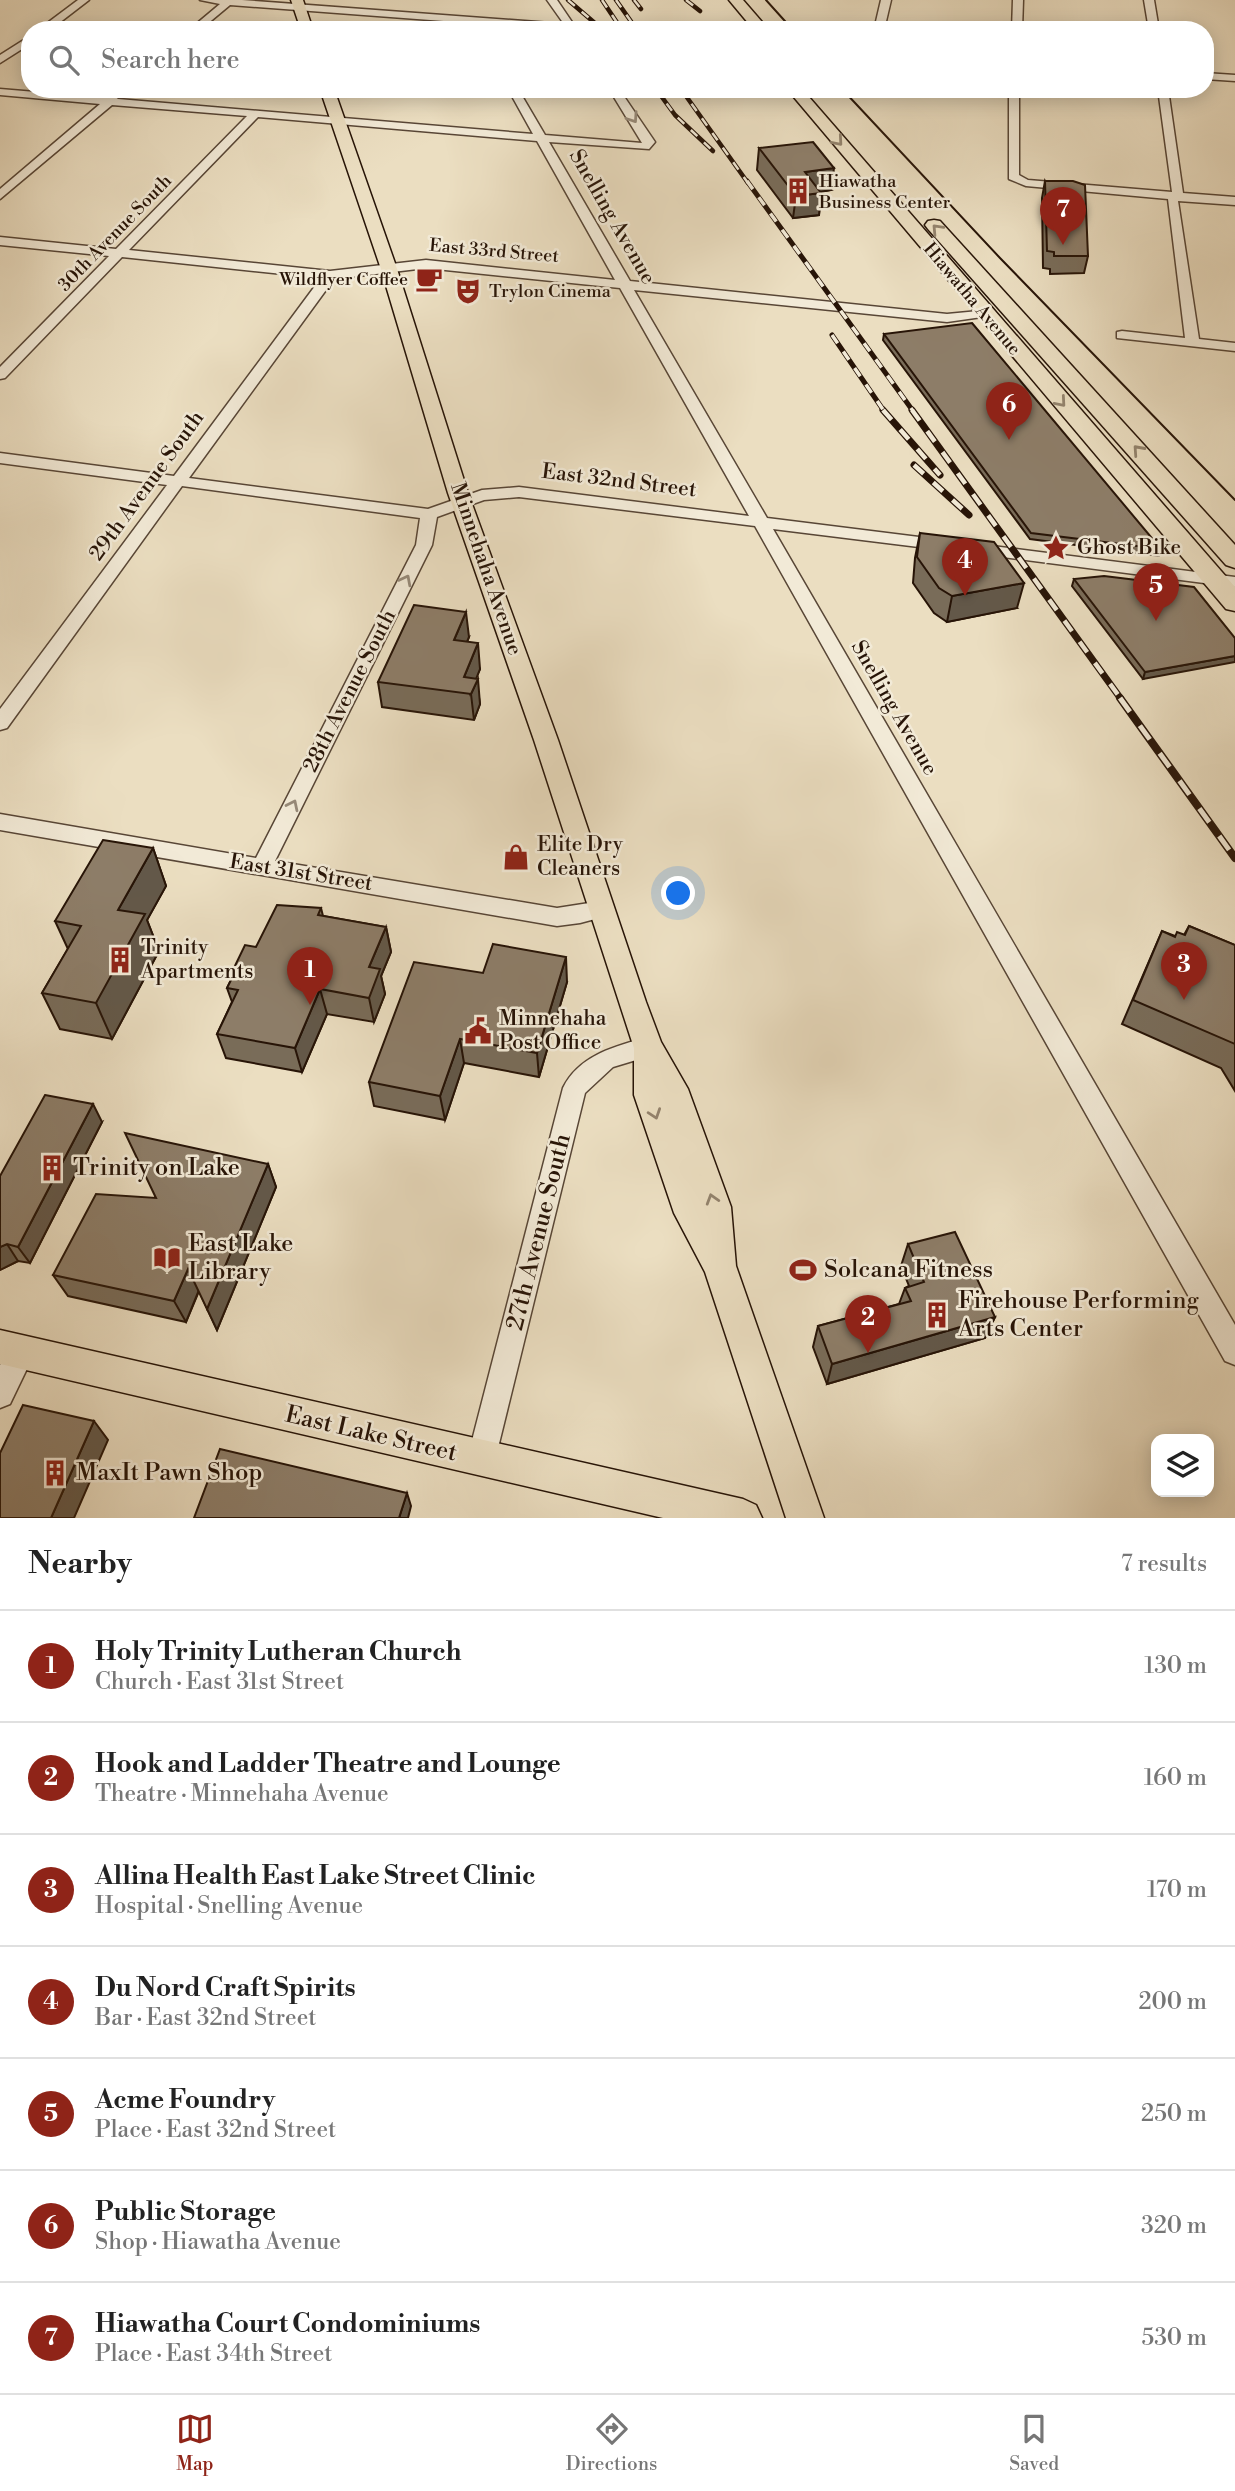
<!DOCTYPE html>
<html lang="en">
<head>
<meta charset="utf-8">
<style>
  body { margin:0; font-family:"Libre Bodoni",serif; background:#f6f6f6; color:#222 }
  .controls { position:absolute; right:21px; bottom:21px; display:grid; overflow:hidden; border-radius:14px; box-shadow:0 4px 18px #0003 }
  .controls button { width:63px; height:63px; display:grid; place-items:center; padding:0; border:0; border-bottom:2px solid #e0e0e0; background:#fff; color:#222; font:35px sans-serif }
  .you { position:absolute; left:679px; top:894px; width:24px; height:24px; margin:-18px; border:5px solid #fff; border-radius:50%; background:#1a73e8; box-shadow:0 0 0 10px #1a73e833 }
  .badge { display:grid; place-items:center; width:46px; height:46px; border-radius:50%; background:#8f2418; color:#fff; font-size:23px; font-weight:700 }
  .pin { position:absolute; translate:-50% -58px; filter:drop-shadow(0 2px 4px #0008) }
  .pin::after { content:''; position:absolute; top:37px; width:24px; height:21px; background:inherit; clip-path:polygon(0 0,100% 0,50% 100%) }
  .list { margin:0; padding:0; list-style:none }
  h2 { display:flex; justify-content:space-between; align-items:center; height:91px; margin:0; padding:0 28px; font-size:30px }
  h2 small { font-size:23px; font-weight:400; color:#767676 }
  .list li { display:grid; grid-template-columns:46px 1fr auto; gap:21px; align-items:center; box-sizing:border-box; height:112px; padding:0 28px; border-top:2px solid #e0e0e0 }
  .list b { display:block; font-size:26px; white-space:nowrap }
  .list p { margin:0; font-size:23px; white-space:nowrap; color:#767676 }
  .list em { font-size:23px; font-style:normal; color:#767676 }
  .icon { flex:none; width:38px; height:38px; fill:none; stroke:currentColor; stroke-width:2; stroke-linecap:round; stroke-linejoin:round }
  .map { position:relative; flex:none; width:1235px; height:1518px; overflow:hidden }
  .search { position:absolute; background:#fff; box-shadow:0 4px 18px #0003; left:21px; right:21px; top:21px; height:77px; display:flex; align-items:center; gap:18px; box-sizing:border-box; padding:0 24px; border-radius:28px; color:#767676; font-size:26px }
  .sheet { height:875px; background:#fff }
  nav { display:flex; justify-content:space-around; align-items:center; box-sizing:border-box; height:98px; border-top:2px solid #e0e0e0; background:#fff; font-size:19px; color:#767676 }
  nav a { display:grid; justify-items:center; gap:4px }
  nav .on { color:#8f2418 }
  .map>svg:first-child { display:block }
  .lines { fill:none; stroke-linecap:round; stroke-linejoin:round }
  .minor-casing { stroke:#584636; stroke-width:3 }
  .major-casing { stroke:#271407; stroke-width:3 }
  .highway-casing { stroke:#271407; stroke-width:3 }
  .minor { fill:#f2ead7; fill-rule:evenodd }
  .major { fill:#ebdec1; fill-rule:evenodd }
  .highway { fill:#ebdec1; fill-rule:evenodd }
  .tram { stroke:#271407; stroke-width:2 }
  .rail-far3-casing { stroke:#271407; stroke-width:4.5 }
  .rail-far2-casing { stroke:#271407; stroke-width:5 }
  .rail-far1-casing { stroke:#271407; stroke-width:7 }
  .rail-casing { stroke:#271407; stroke-width:8 }
  .rail-far3 { stroke:#f2ead7; stroke-width:2.5; stroke-dasharray:9; stroke-linecap:butt }
  .rail-far2 { stroke:#f2ead7; stroke-width:3.5; stroke-dasharray:10; stroke-linecap:butt }
  .rail-far1 { stroke:#f2ead7; stroke-width:4.5; stroke-dasharray:13; stroke-linecap:butt }
  .rail { stroke:#f2ead7; stroke-width:5; stroke-dasharray:17; stroke-linecap:butt }
  .wall { fill:#796c59; stroke:#271407; stroke-width:2 }
  .shaded-wall { fill:#635849; stroke:#271407; stroke-width:2 }
  .building { fill:#8d7d68; stroke:#271407; stroke-width:2 }
  .oneway { stroke:#978a79 }
  .oneway2 { stroke:#93836d }
  .labels { text-anchor:middle; dominant-baseline:central; stroke-width:5; stroke-linejoin:round; paint-order:stroke }
  .far-poi-label { font-size:18px; fill:#271407; stroke:#f2ead7; text-anchor:start }
  .far-street-label { font-size:18px; fill:#271407; stroke:#f2ead7 }
  .street-label { font-size:21px; fill:#271407; stroke:#f2ead7 }
  .poi-label { font-size:21px; fill:#271407; stroke:#f2ead7; text-anchor:start }
  .near-poi-label { font-size:24px; fill:#271407; stroke:#f2ead7; text-anchor:start }
  .near-street-label { font-size:24px; fill:#271407; stroke:#f2ead7 }
</style>
</head>
<body>
<div class="map">
<svg width="1235" height="1518" viewBox="0 0 1235 1518">
  <rect width="100%" height="100%" fill="#ebdec1"/>
  <filter id="stains"><feTurbulence type="fractalNoise" baseFrequency=".00286" numOctaves="4"/><feColorMatrix values="0 0 0 0 .2 0 0 0 0 .09 0 0 0 0 .02 0 0 0 .5 -.17"/></filter>
  <radialGradient id="worn" r=".72"><stop offset=".6" stop-color="#630" stop-opacity="0"/><stop offset="1" stop-color="#630" stop-opacity=".3"/></radialGradient>
  <g class="lines">
    <g class="minor-casing">
      <g id="minor">
        <polygon points="78,0 89,0 50,30 38,30"/>
        <polygon points="200,0 242,0 564,24 547,0 557,0 574,25 609,30 562,30 230,5 200,30 189,30 220,4"/>
        <polygon points="881,0 891,0 884,30 874,30"/>
        <polygon points="1013,0 1023,0 1022,30 1012,30"/>
        <polygon points="1144,0 1154,0 1159,30 1149,30"/>
        <polygon points="30,36 30,44 0,63 0,55"/>
        <polygon points="1205,73 1235,75 1235,81 1205,79"/>
        <path d="M0 89 107 98 113 95 118 99 533 134 508 89H518L545 135 642 143 609 89H619L655 142 649 149 549 142 630 281 947 314 989 310V316L947 322 634 290 767 518 943 540 951 545 943 550 773 529 1235 1325V1365L1225 1361 755 526 519 497 484 500 437 517 432 545 275 861 557 908 602 901 610 903 613 909 610 915 580 923 557 926 0 830V814L256 858 416 545 420 518 182 486 7 728 0 730V709L167 485 0 463V453L174 476 321 278 122 257 5 378 0 379V367L109 256 0 245V237L116 249 247 116 112 105 0 199V189L100 104 0 95ZM258 117 537 141 615 280 426 260 330 271 129 250ZM426 268 620 288 749 516 519 487 482 490 428 509 189 478 334 279Z"/>
        <polygon points="1009,89 1019,89 1019,175 1028,180 1172,192 1158,89 1168,89 1183,193 1235,197 1235,205 1178,201 1199,339 1235,343 1235,351 1117,338 1117,332 1122,331 1185,338 1168,199 1026,186 1009,179"/>
        <polygon points="977,544 1235,577 1235,587 971,553 969,549"/>
        <path d="M648 1037 656 1040 660 1047 656 1054 613 1067 585 1093 495 1460 491 1470 481 1474 471 1470 467 1460 563 1088C579 1055 616 1046 648 1037Z"/>
        <polygon points="21,1338 31,1342 35,1352 10,1404 0,1408 0,1365 11,1342"/>
      </g>
    </g>
    <g class="major-casing">
      <g id="major">
        <polygon points="291,0 303,0 313,30 301,30"/>
        <polygon points="320,89 334,89 397,269 468,493 558,740 646,1002 661,1042 688,1089 731,1207 736,1266 824,1518 786,1518 705,1272 674,1213 634,1095 634,1048 534,740 448,493 381,269"/>
        <polygon points="0,1330 743,1499 756,1505 762,1518 663,1518 0,1364"/>
      </g>
    </g>
    <g class="highway-casing">
      <g id="highway">
        <polygon points="729,0 743,0 769,30 754,30"/>
        <polygon points="787,89 802,89 1235,587 1235,611 1226,609"/>
        <polygon points="934,220 940,221 1235,545 1235,568 1226,565 928,229 925,225 928,221"/>
      </g>
    </g>
    <use href="#minor" class="minor"/>
    <use href="#major" class="major"/>
    <use href="#highway" class="highway"/>
    <g class="tram">
      <polyline points="766,0 793,30"/>
      <polyline points="842,89 1000,258 1235,500"/>
    </g>
    <g class="rail-far3-casing">
      <g id="rail-far3">
        <polyline points="568,0 603,30"/>
        <polyline points="602,0 622,30"/>
        <polyline points="616,0 637,30"/>
        <polyline points="634,0 641,9"/>
        <polyline points="686,0 700,11"/>
        <polyline points="656,89 675,115 713,151"/>
        <polyline points="681,89 748,183"/>
      </g>
    </g>
    <g class="rail-far2-casing">
      <g id="rail-far2">
        <polyline points="747,181 913,411"/>
        <polyline points="832,335 884,411"/>
      </g>
    </g>
    <g class="rail-far1-casing">
      <g id="rail-far1">
        <polyline points="883,410 940,475"/>
        <polyline points="912,410 1121,699"/>
        <polyline points="914,465 969,515"/>
      </g>
    </g>
    <g class="rail-casing">
      <polyline id="rail" points="1120,698 1235,858"/>
    </g>
    <use href="#rail-far3" class="rail-far3"/>
    <use href="#rail-far2" class="rail-far2"/>
    <use href="#rail-far1" class="rail-far1"/>
    <use href="#rail" class="rail"/>
  </g>
  <g class="wall">
    <polygon points="759,148 831,190 820,192 821,193 819,215 793,218 757,170"/>
    <polygon points="1045,181 1088,256 1084,273 1050,274 1050,269 1043,268 1042,198"/>
    <polygon points="884,334 1161,549 1159,556 1030,539 883,340"/>
    <polygon points="920,533 1017,608 947,622 934,613 913,583 915,558"/>
    <polygon points="1074,579 1235,638 1143,679 1072,586"/>
    <polygon points="469,637 467,642 480,669 476,678 480,704 474,720 382,707 378,682"/>
    <polygon points="153,848 166,886 147,920 159,951 112,1039 60,1029 42,993 68,949 55,921"/>
    <polygon points="321,908 323,916 386,927 391,952 381,976 385,994 374,1022 327,1014 302,1072 226,1058 217,1034 232,1002 227,988 233,976 232,972 256,947"/>
    <polygon points="1189,926 1235,945 1235,1091 1221,1068 1122,1024 1162,931 1175,936 1184,935"/>
    <polygon points="483,973 567,982 539,1077 464,1063 445,1120 374,1106 369,1082"/>
    <polygon points="102,1122 30,1263 18,1261 0,1270 0,1176"/>
    <polygon points="268,1164 276,1187 217,1330 199,1291 186,1322 68,1296 53,1275 156,1198"/>
    <polygon points="908,1244 995,1317 985,1338 827,1384 813,1347 818,1326 899,1304 905,1288 909,1286 901,1266"/>
  </g>
  <g class="shaded-wall">
    <polygon points="834,168 831,190 802,195 805,172"/>
    <polygon points="821,193 819,215 793,218 796,196"/>
    <polygon points="1024,583 1017,608 947,622 952,596"/>
    <polygon points="466,612 469,637 457,666 454,640"/>
    <polygon points="478,643 480,669 470,694 464,677"/>
    <polygon points="1235,656 1235,662 1143,679 1145,672"/>
    <polygon points="478,679 480,704 474,720 471,694"/>
    <polygon points="153,848 166,886 147,920 159,951 112,1039 96,1003 118,910"/>
    <polygon points="386,927 391,952 381,976 385,994 374,1022 369,998 369,967"/>
    <polygon points="566,957 567,982 539,1077 537,1053"/>
    <polygon points="320,989 327,1014 302,1072 295,1048"/>
    <polygon points="460,1039 464,1063 445,1120 440,1096"/>
    <polygon points="93,1104 102,1122 30,1263 18,1247"/>
    <polygon points="268,1164 276,1187 217,1330 207,1309"/>
    <polygon points="7,1244 18,1261 0,1270 0,1247"/>
    <polygon points="188,1269 199,1290 186,1322 174,1301"/>
    <polygon points="995,1317 985,1338 827,1384 832,1364"/>
    <polygon points="94,1421 108,1440 74,1518 51,1518"/>
    <polygon points="407,1493 411,1506 408,1518 399,1518"/>
  </g>
  <g class="building">
    <polygon points="813,142 834,168 805,172 821,193 796,196 759,148"/>
    <polygon points="1045,181 1073,181 1085,185 1088,256 1054,256 1054,252 1047,251"/>
    <polygon points="972,323 1161,549 1031,533 884,334"/>
    <polygon points="920,533 994,542 1024,583 952,596 939,588 917,557"/>
    <polygon points="1104,576 1194,587 1235,638 1235,656 1145,672 1074,579"/>
    <polygon points="414,605 466,612 454,640 478,643 464,677 478,679 471,694 378,682"/>
    <polygon points="103,840 153,848 118,910 145,914 96,1003 42,993 81,926 55,921"/>
    <polygon points="277,905 321,908 318,915 386,927 369,967 380,969 369,998 320,989 295,1048 217,1034 238,990 227,988 235,972 232,972 245,945 256,947"/>
    <polygon points="1189,926 1235,945 1235,1044 1133,1000 1162,931 1175,937 1177,932 1185,935"/>
    <polygon points="493,944 566,957 537,1053 460,1039 440,1096 369,1082 414,962 483,973"/>
    <polygon points="45,1095 93,1104 18,1247 7,1244 0,1247 0,1176"/>
    <polygon points="125,1133 268,1164 207,1309 188,1269 174,1301 53,1275 96,1194 156,1198"/>
    <polygon points="955,1232 995,1317 832,1364 818,1326 911,1301 905,1288 924,1282 908,1244"/>
    <polygon points="23,1405 94,1421 51,1518 0,1518 0,1453"/>
    <polygon points="220,1449 407,1493 399,1518 194,1518"/>
  </g>
  <defs><path id="oneway-chevron" d="M-2-3.5L2.5 0L-2 3.5" fill="none" stroke-width="1.6" stroke-linecap="round" stroke-linejoin="round" transform="scale(1.75)"/></defs>
  <g class="oneway">
    <use href="#oneway-chevron" transform="translate(633 118) rotate(56)"/>
    <use href="#oneway-chevron" transform="translate(406 580) rotate(-63)"/>
    <use href="#oneway-chevron" transform="translate(293 805) rotate(-64)"/>
  </g>
  <g class="oneway2">
    <use href="#oneway-chevron" transform="translate(838 141) rotate(49)"/>
    <use href="#oneway-chevron" transform="translate(937 229) rotate(-133)"/>
    <use href="#oneway-chevron" transform="translate(1061 402) rotate(49)"/>
    <use href="#oneway-chevron" transform="translate(1138 450) rotate(-132)"/>
    <use href="#oneway-chevron" transform="translate(655 1114) rotate(71)"/>
    <use href="#oneway-chevron" transform="translate(712 1199) rotate(-107)"/>
  </g>
  <defs>
    <g id="building-bare" transform="scale(2.1)"><path d="M-4-6H4V6H1V3H-1V6H-4ZM-2.5-4.3h1.7v1.8h-1.7ZM.8-4.3h1.7v1.8H.8ZM-2.5-1h1.7V.8h-1.7ZM.8-1h1.7V.8H.8Z" fill="#8f2418" stroke="#f2ead7" stroke-width="2.5" paint-order="stroke"/></g>
    <g id="cafe-bare" transform="scale(2.1)"><path d="M-5.5-4.5H6V0H3Q3 3.5 0 3.5H-2.5Q-5.5 3.5-5.5 0ZM3-3.2v2h1.7v-2ZM-6 4.5H4V6H-6Z" fill="#8f2418" stroke="#f2ead7" stroke-width="2.5" paint-order="stroke"/></g>
    <g id="theatre-bare" transform="scale(2.1)"><path d="M-5-5.5Q0-4 5-5.5V0Q5 5 0 6Q-5 5-5 0ZM-3.3-2.5H-1v1.5H-3.3ZM1-2.5H3.3v1.5H1ZM-2.8 1Q0 5.5 2.8 1Z" fill="#8f2418" stroke="#f2ead7" stroke-width="2.5" paint-order="stroke"/></g>
    <g id="sight-bare" transform="scale(2.1)"><path d="M0-6L1.8-2.2L6-1.7L2.9 1.2L3.7 5.4L0 3.3L-3.7 5.4L-2.9 1.2L-6-1.7L-1.8-2.2Z" fill="#8f2418" stroke="#f2ead7" stroke-width="2.5" paint-order="stroke"/></g>
    <g id="shop-bare" transform="scale(2.1)"><path d="M-5-2.5h2.3a2.7 3.5 0 0 1 5.4 0H5L5.5 6h-11ZM-1.5-2.5h3a1.5 2.3 0 0 0-3 0Z" fill="#8f2418" stroke="#f2ead7" stroke-width="2.5" paint-order="stroke"/></g>
    <g id="civic-bare" transform="scale(2.1)"><path d="M-.6-6.5H3V-4.5H.6V-3L4-1V1h2V6H-6V1h2V-1L-.6-3ZM-1.2 2.5V6h2.4V2.5Z" fill="#8f2418" stroke="#f2ead7" stroke-width="2.5" paint-order="stroke"/></g>
    <g id="library-bare" transform="scale(2.1)"><path d="M-6-4Q-3-5.5-.7-3.5V5Q-3 3-6 4ZM6-4Q3-5.5 .7-3.5V5Q3 3 6 4Z" fill="#8f2418" stroke="#f2ead7" stroke-width="2.5" paint-order="stroke"/></g>
    <g id="stadium-bare" transform="scale(2.1)"><path d="M0-5a6.5 5 0 1 0 0 10a6.5 5 0 1 0 0-10ZM-3.5-1.8h7v3.6h-7Z" fill="#8f2418" stroke="#f2ead7" stroke-width="2.5" paint-order="stroke"/></g>
  </defs>
  <g fill-rule="evenodd">
    <use href="#building-bare" x="798" y="191"/>
    <use href="#cafe-bare" x="429" y="279"/>
    <use href="#theatre-bare" x="468" y="291"/>
    <use href="#sight-bare" x="1056" y="548"/>
    <use href="#shop-bare" x="516" y="857"/>
    <use href="#building-bare" x="120" y="960"/>
    <use href="#civic-bare" x="478" y="1031"/>
    <use href="#building-bare" x="52" y="1168"/>
    <use href="#library-bare" x="167" y="1258"/>
    <use href="#stadium-bare" x="803" y="1270"/>
    <use href="#building-bare" x="937" y="1315"/>
    <use href="#building-bare" x="55" y="1473"/>
  </g>
  <g class="labels">
    <g class="far-poi-label">
      <text x="819" y="181">Hiawatha<tspan x="819" dy="21">Business Center</tspan></text>
      <text x="408" y="279" text-anchor="end">Wildflyer Coffee</text>
      <text x="489" y="291">Trylon Cinema</text>
    </g>
    <g class="far-street-label">
      <text transform="translate(115 233) rotate(-46)">30th Avenue South</text>
      <text transform="translate(494 251) rotate(5)">East 33rd Street</text>
      <text transform="translate(972 299) rotate(50)">Hiawatha Avenue</text>
    </g>
    <g class="street-label">
      <text transform="translate(612 217) rotate(60)">Snelling Avenue</text>
      <text transform="translate(619 481) rotate(7)">East 32nd Street</text>
      <text transform="translate(147 486) rotate(-54)">29th Avenue South</text>
      <text transform="translate(486 569) rotate(71)">Minnehaha Avenue</text>
      <text transform="translate(350 691) rotate(-63)">28th Avenue South</text>
      <text transform="translate(894 708) rotate(60)">Snelling Avenue</text>
      <text transform="translate(301 873) rotate(9)">East 31st Street</text>
    </g>
    <g class="poi-label">
      <text x="1077" y="548">Ghost Bike</text>
      <text x="537" y="845">Elite Dry<tspan x="537" dy="24">Cleaners</tspan></text>
      <text x="141" y="948">Trinity<tspan x="141" dy="24">Apartments</tspan></text>
      <text x="499" y="1019">Minnehaha<tspan x="499" dy="24">Post Office</tspan></text>
    </g>
    <g class="near-poi-label">
      <text x="73" y="1168">Trinity on Lake</text>
      <text x="188" y="1244">East Lake<tspan x="188" dy="28">Library</tspan></text>
      <text x="824" y="1270">Solcana Fitness</text>
      <text x="958" y="1301">Firehouse Performing<tspan x="958" dy="28">Arts Center</tspan></text>
      <text x="76" y="1473">MaxIt Pawn Shop</text>
    </g>
    <g class="near-street-label">
      <text transform="translate(539 1232) rotate(-76)">27th Avenue South</text>
      <text transform="translate(371 1434) rotate(13)">East Lake Street</text>
    </g>
  </g>
  <rect width="100%" height="100%" filter="url(#stains)"/>
  <rect width="100%" height="100%" fill="url(#worn)"/>
</svg>
<div class="controls">
<button><svg class="icon" aria-label="layers" viewBox="0 0 24 24"><path d="M12 4l9 5-9 5-9-5zM3 14l9 5 9-5"/></svg></button>
</div>
<div class="you"></div>
<div class="pin badge" style="left:310px;top:1005px">1</div>
<div class="pin badge" style="left:868px;top:1353px">2</div>
<div class="pin badge" style="left:1184px;top:1000px">3</div>
<div class="pin badge" style="left:965px;top:596px">4</div>
<div class="pin badge" style="left:1156px;top:621px">5</div>
<div class="pin badge" style="left:1009px;top:440px">6</div>
<div class="pin badge" style="left:1063px;top:245px">7</div>
<div class="search"><svg class="icon" aria-label="search" viewBox="0 0 24 24"><circle cx="10" cy="10" r="6"/><path d="M15 15l6 6"/></svg>Search here</div>
</div>
<section class="sheet">
<h2>Nearby<small>7 results</small></h2>
<ul class="list">
<li><span class="badge">1</span><div><b>Holy Trinity Lutheran Church</b><p>Church · East 31st Street</p></div><em>130 m</em></li>
<li><span class="badge">2</span><div><b>Hook and Ladder Theatre and Lounge</b><p>Theatre · Minnehaha Avenue</p></div><em>160 m</em></li>
<li><span class="badge">3</span><div><b>Allina Health East Lake Street Clinic</b><p>Hospital · Snelling Avenue</p></div><em>170 m</em></li>
<li><span class="badge">4</span><div><b>Du Nord Craft Spirits</b><p>Bar · East 32nd Street</p></div><em>200 m</em></li>
<li><span class="badge">5</span><div><b>Acme Foundry</b><p>Place · East 32nd Street</p></div><em>250 m</em></li>
<li><span class="badge">6</span><div><b>Public Storage</b><p>Shop · Hiawatha Avenue</p></div><em>320 m</em></li>
<li><span class="badge">7</span><div><b>Hiawatha Court Condominiums</b><p>Place · East 34th Street</p></div><em>530 m</em></li>
</ul>
</section>
<nav>
<a class="on"><svg class="icon" aria-label="map" viewBox="0 0 24 24"><path d="M3 6l6-2 6 2 6-2v14l-6 2-6-2-6 2zM9 4v14M15 6v14"/></svg>Map</a>
<a><svg class="icon" aria-label="directions" viewBox="0 0 24 24"><path d="M12 3l9 9-9 9-9-9zM9 14v-3h6M13 9l2 2-2 2"/></svg>Directions</a>
<a><svg class="icon" aria-label="saved" viewBox="0 0 24 24"><path d="M7 4h10v16l-5-4-5 4z"/></svg>Saved</a>
</nav>
</body>
</html>
